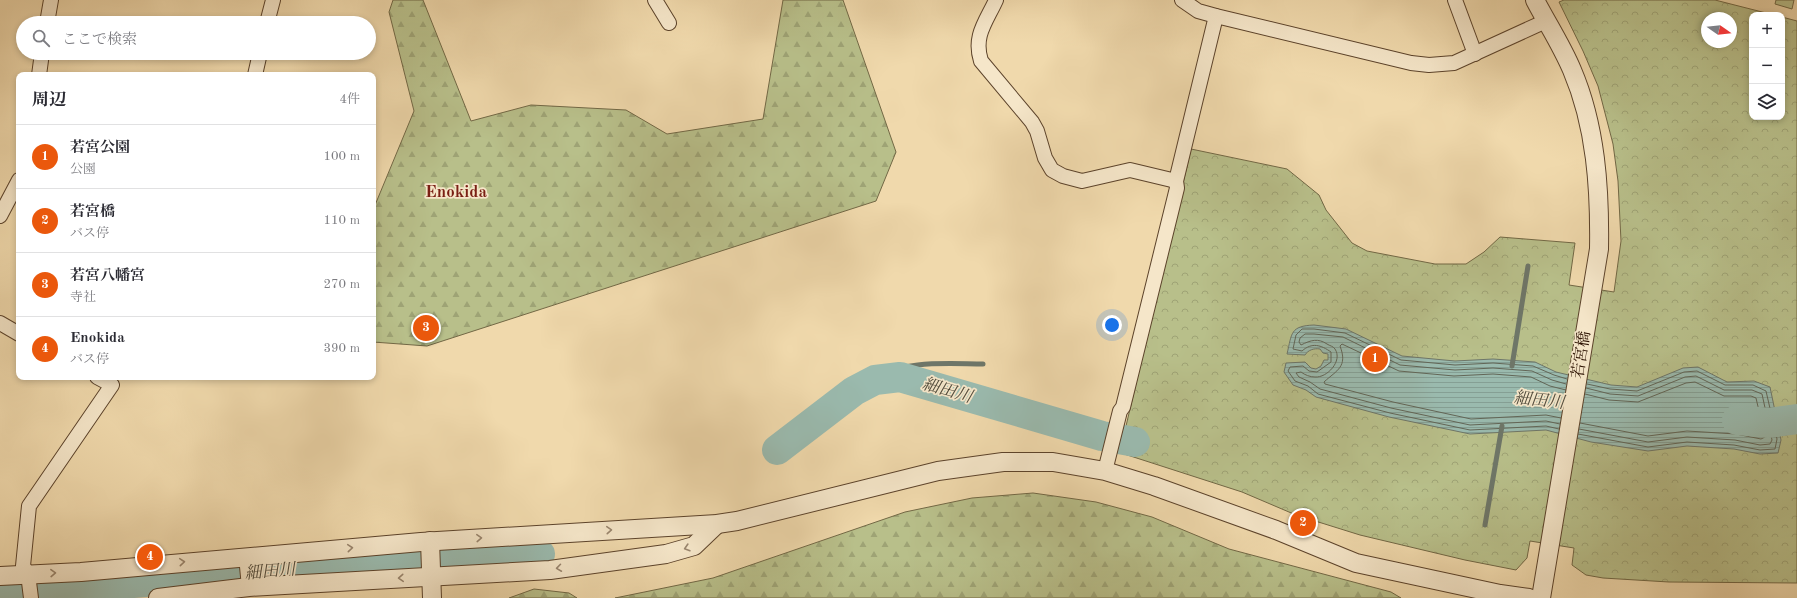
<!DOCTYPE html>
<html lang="ja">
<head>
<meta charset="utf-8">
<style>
  body { margin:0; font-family:"Old Standard TT","Noto Serif JP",serif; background:#f7f7f7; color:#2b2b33 }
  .controls { position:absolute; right:12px; top:12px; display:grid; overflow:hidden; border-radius:8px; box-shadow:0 2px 6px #0003 }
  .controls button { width:36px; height:36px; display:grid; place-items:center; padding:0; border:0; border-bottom:1px solid #e1e1e2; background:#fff; color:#2b2b33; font:20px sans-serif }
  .compass { position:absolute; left:1701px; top:12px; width:36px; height:36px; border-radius:50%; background:#fff; box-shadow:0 2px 6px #0003; rotate:104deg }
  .you { position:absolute; left:1112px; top:325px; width:14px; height:14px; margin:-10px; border:3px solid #fff; border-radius:50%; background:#1a73e8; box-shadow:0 0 0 6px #1a73e833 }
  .badge { display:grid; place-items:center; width:26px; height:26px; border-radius:50%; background:#ea580c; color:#fff; font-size:13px; font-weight:700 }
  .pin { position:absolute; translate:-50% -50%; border:2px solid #fff; box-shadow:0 1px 4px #0006 }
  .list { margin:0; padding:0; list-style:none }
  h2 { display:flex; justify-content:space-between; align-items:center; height:52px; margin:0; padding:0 16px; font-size:17px }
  h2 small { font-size:13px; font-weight:400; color:#7c7c81 }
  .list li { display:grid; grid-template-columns:26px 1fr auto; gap:12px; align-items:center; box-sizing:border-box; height:64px; padding:0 16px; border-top:1px solid #e1e1e2 }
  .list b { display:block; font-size:15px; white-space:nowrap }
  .list p { margin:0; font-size:13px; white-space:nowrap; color:#7c7c81 }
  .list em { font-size:13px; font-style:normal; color:#7c7c81 }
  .icon { flex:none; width:22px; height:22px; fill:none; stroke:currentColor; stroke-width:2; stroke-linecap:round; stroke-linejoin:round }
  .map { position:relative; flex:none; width:1797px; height:598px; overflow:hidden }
  .search { position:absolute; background:#fff; box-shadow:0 2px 6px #0003; left:16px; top:16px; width:360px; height:44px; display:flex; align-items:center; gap:10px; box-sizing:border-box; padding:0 14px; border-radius:22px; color:#7c7c81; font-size:15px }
  .panel { position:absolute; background:#fff; box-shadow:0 2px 6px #0003; left:16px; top:72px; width:360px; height:308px; border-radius:8px }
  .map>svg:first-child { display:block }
  .green { fill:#b8bf8a; stroke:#726845 }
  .forest { fill:url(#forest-firs); stroke:#726845 }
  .park { fill:url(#park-crowns); stroke:#726845; fill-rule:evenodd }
  .water { fill:url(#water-rules); stroke:#6e7668 }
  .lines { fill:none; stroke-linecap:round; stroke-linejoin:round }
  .shore { stroke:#626657; stroke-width:1 }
  .stream { stroke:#6e7668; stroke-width:5 }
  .river { stroke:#9abaae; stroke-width:30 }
  .minor-casing { stroke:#5c432b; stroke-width:16 }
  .tertiary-casing { stroke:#5c432b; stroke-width:20 }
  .minor { stroke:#f5e6c9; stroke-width:14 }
  .tertiary { stroke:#f5e6c9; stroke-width:18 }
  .oneway { stroke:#9a866f }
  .labels { text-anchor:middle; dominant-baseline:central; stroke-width:3.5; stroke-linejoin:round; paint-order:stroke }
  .street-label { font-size:16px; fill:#2b1100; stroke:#f5e6c9 }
  .neighbourhood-label { font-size:17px; font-weight:bold; fill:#7a1f14; stroke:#f5e6c9 }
  .water-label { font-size:17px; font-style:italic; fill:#524c3d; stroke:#f5e6c9 }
</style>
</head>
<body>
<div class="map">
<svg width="1797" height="598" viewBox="0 0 1797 598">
  <defs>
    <pattern id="forest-firs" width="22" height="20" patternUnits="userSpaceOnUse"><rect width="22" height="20" fill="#b8bf8a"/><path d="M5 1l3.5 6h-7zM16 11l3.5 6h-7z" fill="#9ea375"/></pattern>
    <pattern id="park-crowns" width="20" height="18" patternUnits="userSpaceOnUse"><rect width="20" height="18" fill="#b8bf8a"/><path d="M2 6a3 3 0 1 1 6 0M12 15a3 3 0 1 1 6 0" fill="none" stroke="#9ea375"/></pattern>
    <pattern id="water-rules" width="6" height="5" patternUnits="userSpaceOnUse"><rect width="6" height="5" fill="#9abaae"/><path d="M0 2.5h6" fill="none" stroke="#859f94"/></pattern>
  </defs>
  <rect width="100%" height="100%" fill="#f0d9ac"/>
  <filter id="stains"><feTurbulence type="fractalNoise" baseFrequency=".005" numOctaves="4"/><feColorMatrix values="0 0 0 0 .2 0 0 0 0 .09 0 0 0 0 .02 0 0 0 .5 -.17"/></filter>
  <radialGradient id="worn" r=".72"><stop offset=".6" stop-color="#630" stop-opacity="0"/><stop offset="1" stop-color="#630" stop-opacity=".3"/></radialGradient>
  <polygon class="green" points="1776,0 1794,0 1792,9 1775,4"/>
  <g class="forest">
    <polygon points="393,0 423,0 471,121 531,105 626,110 667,134 763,119 783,0 843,0 896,152 876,201 427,346 373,342 373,210 414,111 389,12"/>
    <polygon points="1033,493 1096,502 1152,517 1229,549 1391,592 1401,598 615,598 713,578 905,512 972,498"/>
    <polygon points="534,589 569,593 577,598 509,598"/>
  </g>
  <path class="park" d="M1564 0H1715L1774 15H1752V117H1782V17L1797 21V583L1669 582 1603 578 1586 575 1572 565 1574 548 1530 541 1527 558 1516 570 1465 560 1360 535 1296 515 1242 492 1118 452 1126 426 1191 149 1287 169 1319 195 1326 210 1352 243 1367 251 1435 264H1466L1484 252 1500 237 1575 243 1569 285 1614 292 1621 241 1618 181 1613 144 1598 86 1583 51 1559 2ZM1707 18H1731V42H1707Z"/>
  <path class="water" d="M1314 325 1346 329 1402 356 1455 361 1493 359 1535 362 1556 372 1611 385 1637 387 1683 368 1698 367 1727 382 1754 381 1770 387 1781 440 1778 453 1760 454 1734 449 1687 446 1648 451 1591 442 1546 430 1470 434 1389 417 1316 397 1306 390 1293 385 1284 372 1286 363 1305 362 1311 368 1316 369 1321 366 1324 360H1328V354L1323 353 1320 349C1314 348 1308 350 1305 355L1287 354C1292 333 1290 326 1314 325Z"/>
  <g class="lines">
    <g class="shore">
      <path d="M1561 418 1546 415 1471 419 1393 402 1325 384 1324 382C1337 370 1348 367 1340 346L1342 344 1399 371 1454 376 1493 374 1531 377 1550 386 1566 390"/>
      <polyline points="1580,423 1648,436 1687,431 1736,434 1761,439 1765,437 1756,398 1751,396 1724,396 1695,382 1686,383 1638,402 1609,400 1585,394"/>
      <path d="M1560 424 1546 421 1470 425 1391 408 1320 389 1310 382 1299 377 1296 373 1301 372C1305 375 1310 377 1315 377 1327 378 1343 361 1335 349 1333 346 1330 346 1327 344 1318 338 1311 340 1301 345L1299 342 1300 338 1305 334H1314L1343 337 1400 365 1455 370 1493 368 1532 371 1552 380 1566 384"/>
      <path d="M1559 429 1546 426 1470 430 1390 413 1318 394 1308 386 1295 381 1288 371 1290 367 1303 366 1309 371 1317 372 1331 362V352C1321 345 1312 342 1302 351L1293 349 1296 335 1302 329H1314L1345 333 1401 360 1455 365 1493 363 1533 366 1554 375 1567 379"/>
      <polyline points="1579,429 1648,442 1687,437 1735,440 1760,445 1770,444 1772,440 1762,394 1752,390 1724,390 1696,376 1685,377 1638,396 1610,394 1586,388"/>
      <polyline points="1578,434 1648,447 1687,442 1734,445 1760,450 1775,449 1777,439 1766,391 1753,385 1725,385 1697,371 1684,372 1637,391 1610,389 1587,384"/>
    </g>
    <g class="stream">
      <polyline points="1512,366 1528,266"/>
      <path d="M875 380C901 359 951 364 983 364"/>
      <polyline points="1485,525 1502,426"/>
    </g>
    <g class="river">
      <polyline points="1737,420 1769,423 1797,419"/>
      <polyline points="777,450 854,391 875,380 900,377 1102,436 1135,442"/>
      <polyline points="0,594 414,560 540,554"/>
    </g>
    <g class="minor-casing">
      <g id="minor">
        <polyline points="655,0 669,23"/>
        <path d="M996 0C986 22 973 36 981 61L1032 122 1037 131 1045 158 1052 170 1063 176 1082 181 1130 170 1176 181"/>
        <polyline points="1182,0 1198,11 1216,16 1411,63 1429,65 1454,63 1546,21"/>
        <polyline points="1455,0 1475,54"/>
        <polyline points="47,23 51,0"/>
        <polyline points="267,23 273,0"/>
        <polyline points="39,75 42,53"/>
        <polyline points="255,75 260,53"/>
        <polyline points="0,216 19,180"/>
        <polyline points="0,323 19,334"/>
        <polyline points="1105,471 1120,411 1123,407 1177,188 1176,181 1216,16"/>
        <polyline points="246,556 249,587"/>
        <polyline points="31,598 28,574 23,566 29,506 112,385 97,377"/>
      </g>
    </g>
    <g class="tertiary-casing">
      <g id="tertiary">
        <path d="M1535 0C1547 23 1562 46 1572 70 1596 126 1600 189 1599 249L1541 598"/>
        <polyline points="430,541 432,598"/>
        <polyline points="0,576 81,572 421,542 717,524 737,521 938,471 1003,462 1053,462 1105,471 1154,486 1276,530 1356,563 1500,594 1529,598"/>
        <polyline points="158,598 249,587 550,570 666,554 694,546 717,524"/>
      </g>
    </g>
    <use href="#minor" class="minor"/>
    <use href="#tertiary" class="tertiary"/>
  </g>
  <defs><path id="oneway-chevron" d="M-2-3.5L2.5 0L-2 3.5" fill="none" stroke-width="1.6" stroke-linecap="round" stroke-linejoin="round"/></defs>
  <g class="oneway">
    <use href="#oneway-chevron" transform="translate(609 530) rotate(-4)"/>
    <use href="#oneway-chevron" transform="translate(479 538) rotate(-3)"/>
    <use href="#oneway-chevron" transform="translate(350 548) rotate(-5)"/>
    <use href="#oneway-chevron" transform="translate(687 548) rotate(163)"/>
    <use href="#oneway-chevron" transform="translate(182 562) rotate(-5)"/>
    <use href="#oneway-chevron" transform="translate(559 568) rotate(172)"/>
    <use href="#oneway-chevron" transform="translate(53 573) rotate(-2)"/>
    <use href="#oneway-chevron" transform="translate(401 578) rotate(176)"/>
  </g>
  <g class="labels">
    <g class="street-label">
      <text transform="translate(1582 355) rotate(-81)">若宮橋</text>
    </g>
    <g class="neighbourhood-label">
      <text x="456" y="192">Enokida</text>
    </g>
    <g class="water-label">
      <text transform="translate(947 391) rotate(16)">細田川</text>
      <text transform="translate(1539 401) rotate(6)">細田川</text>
      <text transform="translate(270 572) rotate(-5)">細田川</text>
    </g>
  </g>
  <rect width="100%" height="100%" filter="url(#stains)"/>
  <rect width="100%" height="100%" fill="url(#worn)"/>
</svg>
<div class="controls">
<button>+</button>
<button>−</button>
<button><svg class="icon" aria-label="layers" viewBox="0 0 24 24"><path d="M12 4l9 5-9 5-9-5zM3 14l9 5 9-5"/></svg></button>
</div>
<svg class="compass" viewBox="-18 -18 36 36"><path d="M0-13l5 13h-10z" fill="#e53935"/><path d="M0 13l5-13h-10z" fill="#7c7c81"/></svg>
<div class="you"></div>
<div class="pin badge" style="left:1375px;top:359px">1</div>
<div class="pin badge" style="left:1303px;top:523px">2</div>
<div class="pin badge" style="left:426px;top:328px">3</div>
<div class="pin badge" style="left:150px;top:557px">4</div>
<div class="search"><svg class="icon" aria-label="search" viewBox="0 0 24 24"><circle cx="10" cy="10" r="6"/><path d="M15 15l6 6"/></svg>ここで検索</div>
<section class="panel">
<h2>周辺<small>4件</small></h2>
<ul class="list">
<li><span class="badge">1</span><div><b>若宮公園</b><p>公園</p></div><em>100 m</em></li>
<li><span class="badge">2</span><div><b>若宮橋</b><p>バス停</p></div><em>110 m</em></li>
<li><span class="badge">3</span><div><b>若宮八幡宮</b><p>寺社</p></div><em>270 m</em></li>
<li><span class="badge">4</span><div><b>Enokida</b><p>バス停</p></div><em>390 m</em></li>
</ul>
</section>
</div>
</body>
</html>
